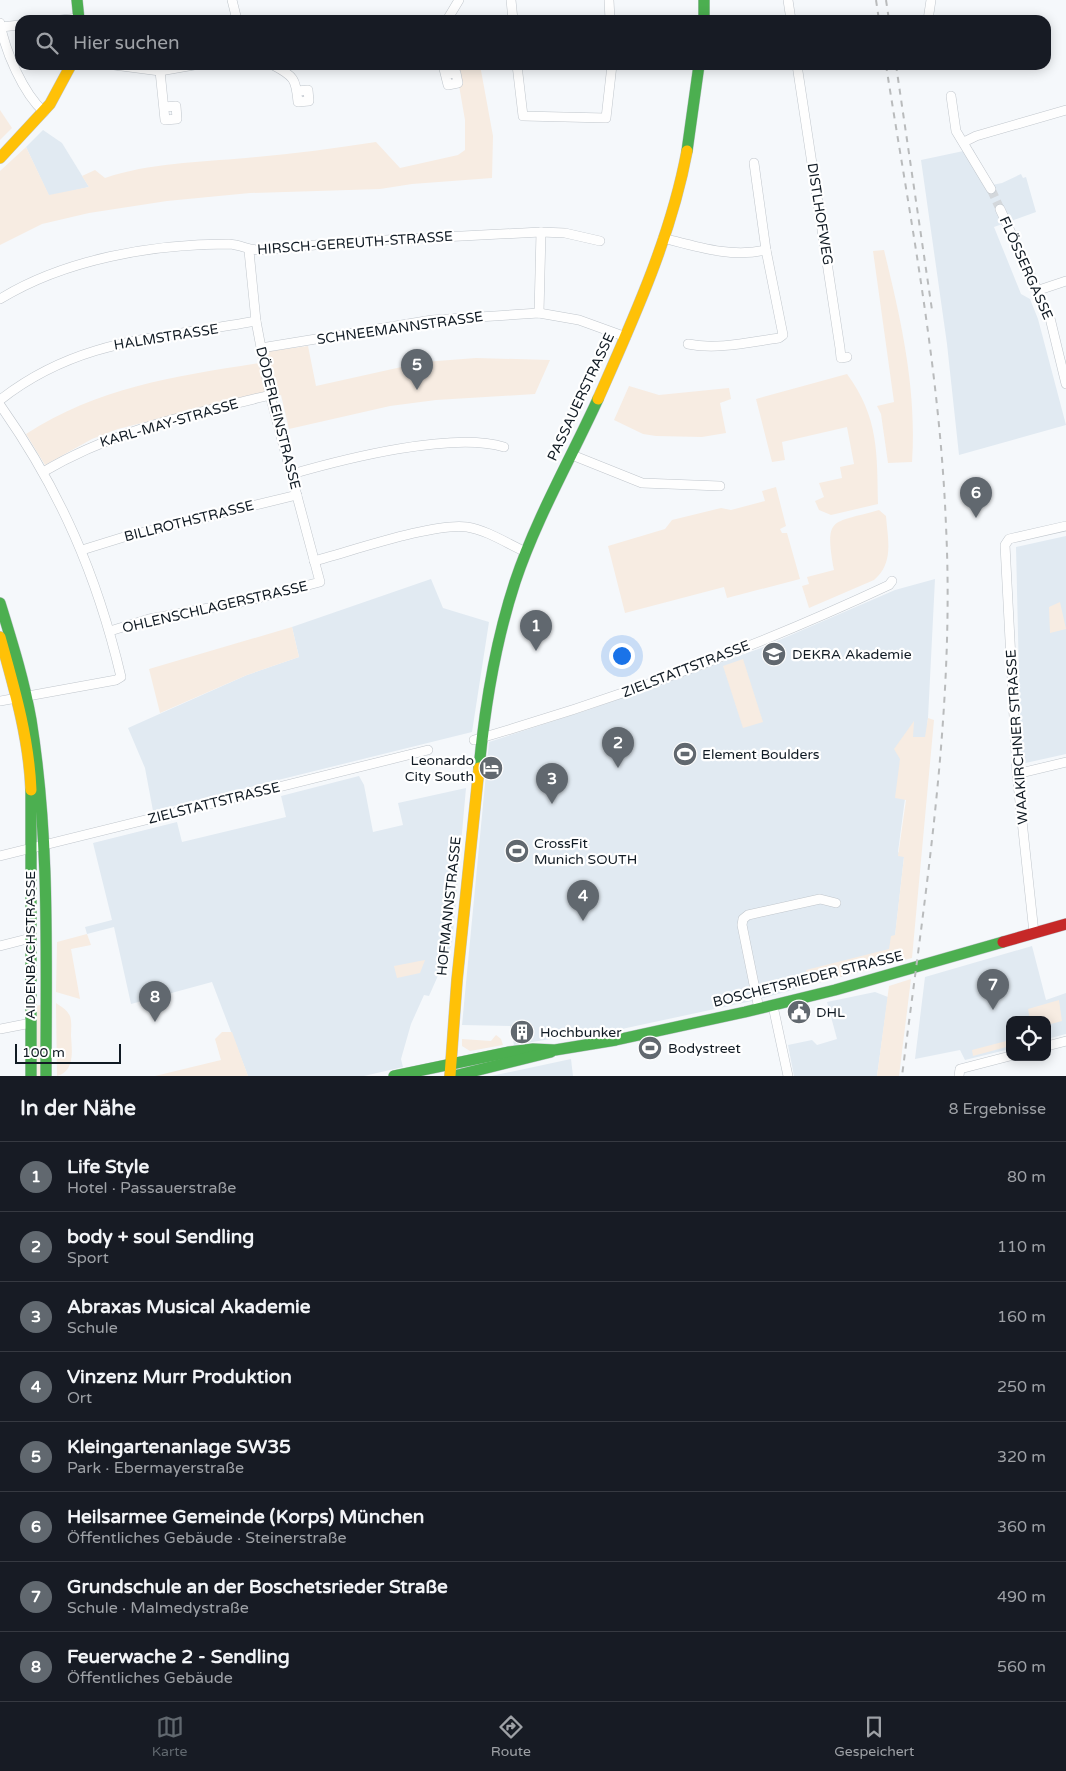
<!DOCTYPE html>
<html lang="de">
<head>
<meta charset="utf-8">
<style>
  body { margin:0; font-family:"Varela Round",sans-serif; background:#20242c; color:#f1f3f6 }
  .controls { position:absolute; right:15px; bottom:15px; display:grid; overflow:hidden; border-radius:10px; box-shadow:0 2px 12px #0003 }
  .controls button { width:45px; height:45px; display:grid; place-items:center; padding:0; border:0; border-bottom:1px solid #363941; background:#171b24; color:#f1f3f6; font:25px sans-serif }
  .scale { position:absolute; left:15px; bottom:12px; width:106px; box-sizing:border-box; padding-left:5px; border:2px solid #111b24; border-top:0; font-size:14px; line-height:18px; white-space:nowrap; color:#111b24; -webkit-text-stroke:4px #fff; paint-order:stroke }
  .you { position:absolute; left:621px; top:655px; width:18px; height:18px; margin:-12px; border:4px solid #fff; border-radius:50%; background:#1a73e8; box-shadow:0 0 0 8px #1a73e833 }
  .badge { display:grid; place-items:center; width:32px; height:32px; border-radius:50%; background:#61686f; color:#fff; font-size:16px; font-weight:700 }
  .pin { position:absolute; translate:-50% -41px; filter:drop-shadow(0 1px 2px #0008) }
  .pin::after { content:''; position:absolute; top:26px; width:18px; height:15px; background:inherit; clip-path:polygon(0 0,100% 0,50% 100%) }
  .list { margin:0; padding:0; list-style:none }
  h2 { display:flex; justify-content:space-between; align-items:center; height:65px; margin:0; padding:0 20px; font-size:21px }
  h2 small { font-size:16px; font-weight:400; color:#9ea1a6 }
  .list li { display:grid; grid-template-columns:32px 1fr auto; gap:15px; align-items:center; box-sizing:border-box; height:70px; padding:0 20px; border-top:1px solid #363941 }
  .list b { display:block; font-size:19px; white-space:nowrap }
  .list p { margin:0; font-size:16px; white-space:nowrap; color:#9ea1a6 }
  .list em { font-size:16px; font-style:normal; color:#9ea1a6 }
  .icon { flex:none; width:28px; height:28px; fill:none; stroke:currentColor; stroke-width:2; stroke-linecap:round; stroke-linejoin:round }
  .map { position:relative; flex:none; width:1066px; height:1076px; overflow:hidden }
  .search { position:absolute; background:#171b24; box-shadow:0 2px 12px #0003; left:15px; right:15px; top:15px; height:55px; display:flex; align-items:center; gap:12px; box-sizing:border-box; padding:0 18px; border-radius:15px; color:#9ea1a6; font-size:19px }
  .sheet { height:625px; background:#171b24 }
  nav { display:flex; justify-content:space-around; align-items:center; box-sizing:border-box; height:70px; border-top:1px solid #363941; background:#171b24; font-size:14px; color:#9ea1a6 }
  nav a { display:grid; justify-items:center; gap:2px }
  nav .on { color:#61686f }
  .map>svg:first-child { display:block }
  .built { fill:#e1eaf2 }
  .green { fill:#f7ece2 }
  .lines { fill:none; stroke-linecap:round; stroke-linejoin:round }
  .street-tunnel { stroke:#d3d7db; stroke-width:9; stroke-dasharray:9 4.5; stroke-linecap:butt }
  .street-casing { stroke:#c0c6cc; stroke-width:10 }
  .fast-casing { stroke:#c0c6cc; stroke-width:12 }
  .slow-casing { stroke:#c0c6cc; stroke-width:12 }
  .jam-casing { stroke:#c0c6cc; stroke-width:12 }
  .street { stroke:#fefefe; stroke-width:9 }
  .fast { stroke:#4caf50; stroke-width:11 }
  .slow { stroke:#ffc107; stroke-width:11 }
  .jam { stroke:#c62828; stroke-width:11 }
  .rail { stroke:#b9bbbc; stroke-width:2; stroke-dasharray:6 6; stroke-linecap:butt }
  .labels { text-anchor:middle; dominant-baseline:central; stroke-width:4.5; stroke-linejoin:round; paint-order:stroke }
  .street-label { font-size:14px; fill:#111b24; stroke:#fff }
  .poi-label { font-size:14px; fill:#111b24; stroke:#fff; text-anchor:start }
</style>
</head>
<body>
<div class="map">
<svg width="1066" height="1076" viewBox="0 0 1066 1076">
  <rect width="100%" height="100%" fill="#f5f8fb"/>
  <g class="built">
    <polygon points="43,130 62,143 89,187 49,196 26,147"/>
    <polygon points="973,149 992,185 1002,183 1021,174 1023,178 1026,177 1036,212 994,227 1021,294 1030,299 1038,319 1066,425 959,455 947,344 921,160"/>
    <polygon points="1066,536 1066,754 1021,764 1016,547"/>
    <polygon points="431,579 443,608 489,622 472,732 153,811 145,768 128,728 247,675 299,657 292,627"/>
    <polygon points="935,579 928,718 926,738 913,737 898,852 904,857 892,963 752,1001 594,1035 575,1035 514,1045 510,1026 462,1025 489,742 588,710 761,648 895,590"/>
    <polygon points="359,776 364,785 373,832 403,825 398,803 466,788 452,944 429,996 424,995 411,1024 401,1059 403,1067 364,1076 248,1076 212,982 131,1004 114,927 87,934 85,927 112,920 93,843 177,822 182,842 286,817 281,796"/>
    <polygon points="1032,946 1046,1000 1066,993 1066,1034 1047,1039 1047,1020 1010,1020 1010,1049 965,1060 960,1050 915,1059 925,977"/>
    <polygon points="875,992 888,997 877,1076 794,1076 788,1045 812,1040 817,1045 837,1039 827,1002"/>
    <polygon points="571,1059 573,1076 491,1076"/>
  </g>
  <g class="green">
    <path d="M449 65H480L493 136 492 178 412 184 380 189 250 193 167 201 89 213 42 224 0 245V171L26 147 49 195 89 187 82 176 95 170 105 178C149 163 199 162 246 158 289 154 332 149 376 142L400 168 458 155 465 150V120L457 74 449 70Z"/>
    <polygon points="0,110 12,128 0,140"/>
    <path d="M884 250C901 320 917 389 912 462L888 463 881 414 877 406 894 402 873 251Z"/>
    <polygon points="308,346 316,386 424,362 476,358 550,360 535,394 436,400 390,406 289,429 281,395 274,396 266,356 269,351"/>
    <path d="M259 363 263 364 267 388 265 392 118 429 92 439 45 465 26 434C98 387 176 376 259 363Z"/>
    <path d="M847 374C879 417 877 454 878 504L831 515 819 510 815 501 824 497 819 483 842 478 840 467 854 464 847 427 782 442 785 460 772 462 756 399Z"/>
    <polygon points="629,386 659,395 729,388 731,399 720,403 726,433 702,437 656,436 643,434 614,420"/>
    <polygon points="776,487 786,526 780,529 782,533 787,533 800,579 727,598 724,587 625,613 608,546 665,529 672,520 721,508 731,510 765,501 762,491"/>
    <path d="M879 510 886 516C888 541 894 563 874 580L809 608 802 586 809 584 807 577 834 570C825 516 830 524 879 510Z"/>
    <polygon points="1060,602 1066,629 1050,633 1049,607"/>
    <polygon points="292,627 299,657 247,675 160,713 149,669"/>
    <polygon points="743,659 763,722 743,728 723,666"/>
    <polygon points="928,718 934,720 912,958 809,985 806,970 889,949 891,936 895,935 904,857 898,856 906,800 895,798 900,759 894,749 914,721 913,737 925,737"/>
    <polygon points="87,934 91,945 71,949 80,999 56,992 57,942"/>
    <polygon points="425,960 420,973 397,978 394,966"/>
    <polygon points="911,979 899,1076 877,1076 889,986"/>
    <polygon points="1059,1000 1062,1021 1047,1025 1047,1020 1030,1020 1028,1009"/>
    <path d="M56 1003C62 1007 67 1010 70 1016 72 1022 71 1030 71 1036 72 1051 75 1071 57 1076Z"/>
    <polygon points="40,1005 42,1007 41,1076 37,1076 36,1006"/>
    <polygon points="222,1032 232,1032 248,1076 155,1076 221,1060 215,1039"/>
    <polygon points="496,1035 501,1039 503,1045 470,1051 462,1046 462,1039 491,1041"/>
    <polygon points="1010,1040 1010,1046 973,1056 972,1050"/>
  </g>
  <g class="lines">
    <polyline class="street-tunnel" points="991,189 1000,209"/>
    <g class="street-casing">
      <g id="street">
        <polyline points="232,0 237,20"/>
        <polyline points="511,0 513,20"/>
        <polyline points="609,0 610,20"/>
        <polyline points="788,0 791,20"/>
        <polyline points="60,20 79,18"/>
        <polyline points="447,20 459,0"/>
        <polyline points="928,20 931,0"/>
        <path d="M0 23C5 51 23 93 44 112"/>
        <polyline points="1,27 20,25"/>
        <polyline points="114,65 160,71 194,65"/>
        <path d="M273 65C294 76 296 79 298 102L309 101 308 90 297 91"/>
        <polyline points="443,65 448,85 458,83 456,73 446,74"/>
        <polyline points="517,65 523,116 606,118 612,65"/>
        <polyline points="797,65 840,348 841,358 847,357"/>
        <polyline points="160,71 165,120 177,119 176,106 164,107"/>
        <polyline points="951,96 956,131 991,189"/>
        <polyline points="964,142 976,136 1066,110"/>
        <polyline points="1000,209 1050,318 1066,384"/>
        <path d="M663 238C698 247 731 258 766 250"/>
        <polyline points="1039,290 1066,281"/>
        <path d="M0 299C65 259 153 244 229 244 242 245 250 251 262 250L347 242 541 232 565 233 600 241"/>
        <polyline points="539,313 541,232"/>
        <path d="M688 344C717 350 750 342 779 338L783 335 766 250 754 163"/>
        <polyline points="261,348 432,320 539,313 579,320 626,337"/>
        <path d="M0 400C80 337 161 339 256 321"/>
        <path d="M0 405C60 490 97 575 121 677L116 680 0 701"/>
        <polyline points="572,455 642,483 720,486"/>
        <path d="M43 472C115 429 191 415 270 395"/>
        <path d="M292 474C344 459 453 431 504 447"/>
        <polyline points="82,550 124,537 297,495"/>
        <path d="M314 561C349 552 435 522 467 527 487 530 508 544 526 552"/>
        <polyline points="110,631 149,619 247,601 320,582 270,395 256,321 249,251"/>
        <path d="M474 740C616 699 755 648 889 585L892 581"/>
        <polyline points="1017,774 1066,762"/>
        <polyline points="0,856 428,750"/>
        <polyline points="1034,933 1017,774 1005,545 1009,539 1066,526"/>
        <polyline points="0,946 31,938"/>
        <polyline points="773,1006 788,1076"/>
        <polyline points="759,1009 742,925 743,919 748,915 820,899 836,903"/>
        <polyline points="0,1029 31,1023"/>
        <polyline points="1047,1046 1066,1041"/>
        <polyline points="959,1076 960,1069 1010,1056"/>
      </g>
    </g>
    <g class="fast-casing">
      <g id="fast">
        <polyline points="77,0 79,20"/>
        <polyline points="704,0 704,20"/>
        <polyline points="687,151 699,65"/>
        <path d="M0 603C12 642 24 680 31 720 50 838 46 957 46 1076"/>
        <path d="M479 768C485 705 495 643 515 582 536 519 570 460 598 399"/>
        <polyline points="31,790 31,1076"/>
        <polyline points="394,1076 509,1052 533,1049 555,1050 616,1040 745,1012 835,990 1003,942"/>
        <polyline points="454,1076 551,1052"/>
      </g>
    </g>
    <g class="slow-casing">
      <g id="slow">
        <polyline points="0,158 50,104 71,65"/>
        <path d="M598 399C633 320 671 237 687 151"/>
        <path d="M0 637C14 687 29 738 31 790"/>
        <polyline points="450,1076 457,980 479,768"/>
      </g>
    </g>
    <g class="jam-casing">
      <polyline id="jam" points="1003,942 1066,924"/>
    </g>
    <use href="#street" class="street"/>
    <use href="#fast" class="fast"/>
    <use href="#slow" class="slow"/>
    <use href="#jam" class="jam"/>
    <g class="rail">
      <polyline points="876,0 879,20"/>
      <polyline points="886,0 889,20"/>
      <path d="M886 65C910 218 940 371 946 526 955 711 925 894 902 1076"/>
      <polyline points="896,65 932,310"/>
    </g>
  </g>
  <defs>
    <g id="university-disc" transform="scale(1.25)"><circle r="9.5" fill="#61686f" stroke="#fff"/><path d="M0-5L7-2L0 1L-7-2ZM-4 1L0 2.5L4 1V4Q0 6-4 4Z" fill="#fff"/></g>
    <g id="stadium-disc" transform="scale(1.25)"><circle r="9.5" fill="#61686f" stroke="#fff"/><path d="M0-5a6.5 5 0 1 0 0 10a6.5 5 0 1 0 0-10ZM-3.5-1.8h7v3.6h-7Z" fill="#fff"/></g>
    <g id="hotel-disc" transform="scale(1.25)"><circle r="9.5" fill="#61686f" stroke="#fff"/><path d="M-6-4.5h1.5V1H6V5H4.5V3h-9V5H-6ZM-4 0a1.8 1.8 0 1 1 3.6 0ZM.5 0V-2.5h3Q6-2.5 6 0Z" fill="#fff"/></g>
    <g id="civic-disc" transform="scale(1.25)"><circle r="9.5" fill="#61686f" stroke="#fff"/><path d="M-.6-6.5H3V-4.5H.6V-3L4-1V1h2V6H-6V1h2V-1L-.6-3ZM-1.2 2.5V6h2.4V2.5Z" fill="#fff"/></g>
    <g id="building-disc" transform="scale(1.25)"><circle r="9.5" fill="#61686f" stroke="#fff"/><path d="M-4-6H4V6H1V3H-1V6H-4ZM-2.5-4.3h1.7v1.8h-1.7ZM.8-4.3h1.7v1.8H.8ZM-2.5-1h1.7V.8h-1.7ZM.8-1h1.7V.8H.8Z" fill="#fff"/></g>
  </defs>
  <g fill-rule="evenodd">
    <use href="#university-disc" x="774" y="654"/>
    <use href="#stadium-disc" x="685" y="754"/>
    <use href="#hotel-disc" x="491" y="768"/>
    <use href="#stadium-disc" x="517" y="851"/>
    <use href="#civic-disc" x="799" y="1012"/>
    <use href="#building-disc" x="522" y="1032"/>
    <use href="#stadium-disc" x="650" y="1048"/>
  </g>
  <g class="labels">
    <g class="street-label">
      <text transform="translate(820 214) rotate(81)">DISTLHOFWEG</text>
      <text transform="translate(355 243) rotate(-4)">HIRSCH-GEREUTH-STRASSE</text>
      <text transform="translate(1026 268) rotate(66)">FLÖSSERGASSE</text>
      <text transform="translate(400 328) rotate(-8)">SCHNEEMANNSTRASSE</text>
      <text transform="translate(166 337) rotate(-9)">HALMSTRASSE</text>
      <text transform="translate(581 397) rotate(-65)">PASSAUERSTRASSE</text>
      <text transform="translate(278 418) rotate(76)">DÖDERLEINSTRASSE</text>
      <text transform="translate(169 423) rotate(-16)">KARL-MAY-STRASSE</text>
      <text transform="translate(189 521) rotate(-14)">BILLROTHSTRASSE</text>
      <text transform="translate(215 607) rotate(-13)">OHLENSCHLAGERSTRASSE</text>
      <text transform="translate(686 669) rotate(-21)">ZIELSTATTSTRASSE</text>
      <text transform="translate(1017 737) rotate(-94)">WAAKIRCHNER STRASSE</text>
      <text transform="translate(214 803) rotate(-14)">ZIELSTATTSTRASSE</text>
      <text transform="translate(449 906) rotate(-84)">HOFMANNSTRASSE</text>
      <text transform="translate(30 945) rotate(-90)">AIDENBACHSTRASSE</text>
      <text transform="translate(808 979) rotate(-14)">BOSCHETSRIEDER STRASSE</text>
    </g>
    <g class="poi-label">
      <text x="792" y="654">DEKRA Akademie</text>
      <text x="702" y="754">Element Boulders</text>
      <text x="474" y="760" text-anchor="end">Leonardo<tspan x="474" dy="16">City South</tspan></text>
      <text x="534" y="843">CrossFit<tspan x="534" dy="16">Munich SOUTH</tspan></text>
      <text x="816" y="1012">DHL</text>
      <text x="540" y="1032">Hochbunker</text>
      <text x="668" y="1048">Bodystreet</text>
    </g>
  </g>
</svg>
<div class="controls">
<button><svg class="icon" aria-label="locate" viewBox="0 0 24 24"><circle cx="12" cy="12" r="6"/><path d="M12 2v4M12 18v4M2 12h4M18 12h4"/></svg></button>
</div>
<div class="scale">100 m</div>
<div class="you"></div>
<div class="pin badge" style="left:536px;top:651px">1</div>
<div class="pin badge" style="left:618px;top:768px">2</div>
<div class="pin badge" style="left:552px;top:804px">3</div>
<div class="pin badge" style="left:583px;top:921px">4</div>
<div class="pin badge" style="left:417px;top:390px">5</div>
<div class="pin badge" style="left:976px;top:518px">6</div>
<div class="pin badge" style="left:993px;top:1010px">7</div>
<div class="pin badge" style="left:155px;top:1022px">8</div>
<div class="search"><svg class="icon" aria-label="search" viewBox="0 0 24 24"><circle cx="10" cy="10" r="6"/><path d="M15 15l6 6"/></svg>Hier suchen</div>
</div>
<section class="sheet">
<h2>In der Nähe<small>8 Ergebnisse</small></h2>
<ul class="list">
<li><span class="badge">1</span><div><b>Life Style</b><p>Hotel · Passauerstraße</p></div><em>80 m</em></li>
<li><span class="badge">2</span><div><b>body + soul Sendling</b><p>Sport</p></div><em>110 m</em></li>
<li><span class="badge">3</span><div><b>Abraxas Musical Akademie</b><p>Schule</p></div><em>160 m</em></li>
<li><span class="badge">4</span><div><b>Vinzenz Murr Produktion</b><p>Ort</p></div><em>250 m</em></li>
<li><span class="badge">5</span><div><b>Kleingartenanlage SW35</b><p>Park · Ebermayerstraße</p></div><em>320 m</em></li>
<li><span class="badge">6</span><div><b>Heilsarmee Gemeinde (Korps) München</b><p>Öffentliches Gebäude · Steinerstraße</p></div><em>360 m</em></li>
<li><span class="badge">7</span><div><b>Grundschule an der Boschetsrieder Straße</b><p>Schule · Malmedystraße</p></div><em>490 m</em></li>
<li><span class="badge">8</span><div><b>Feuerwache 2 - Sendling</b><p>Öffentliches Gebäude</p></div><em>560 m</em></li>
</ul>
</section>
<nav>
<a class="on"><svg class="icon" aria-label="map" viewBox="0 0 24 24"><path d="M3 6l6-2 6 2 6-2v14l-6 2-6-2-6 2zM9 4v14M15 6v14"/></svg>Karte</a>
<a><svg class="icon" aria-label="directions" viewBox="0 0 24 24"><path d="M12 3l9 9-9 9-9-9zM9 14v-3h6M13 9l2 2-2 2"/></svg>Route</a>
<a><svg class="icon" aria-label="saved" viewBox="0 0 24 24"><path d="M7 4h10v16l-5-4-5 4z"/></svg>Gespeichert</a>
</nav>
</body>
</html>
